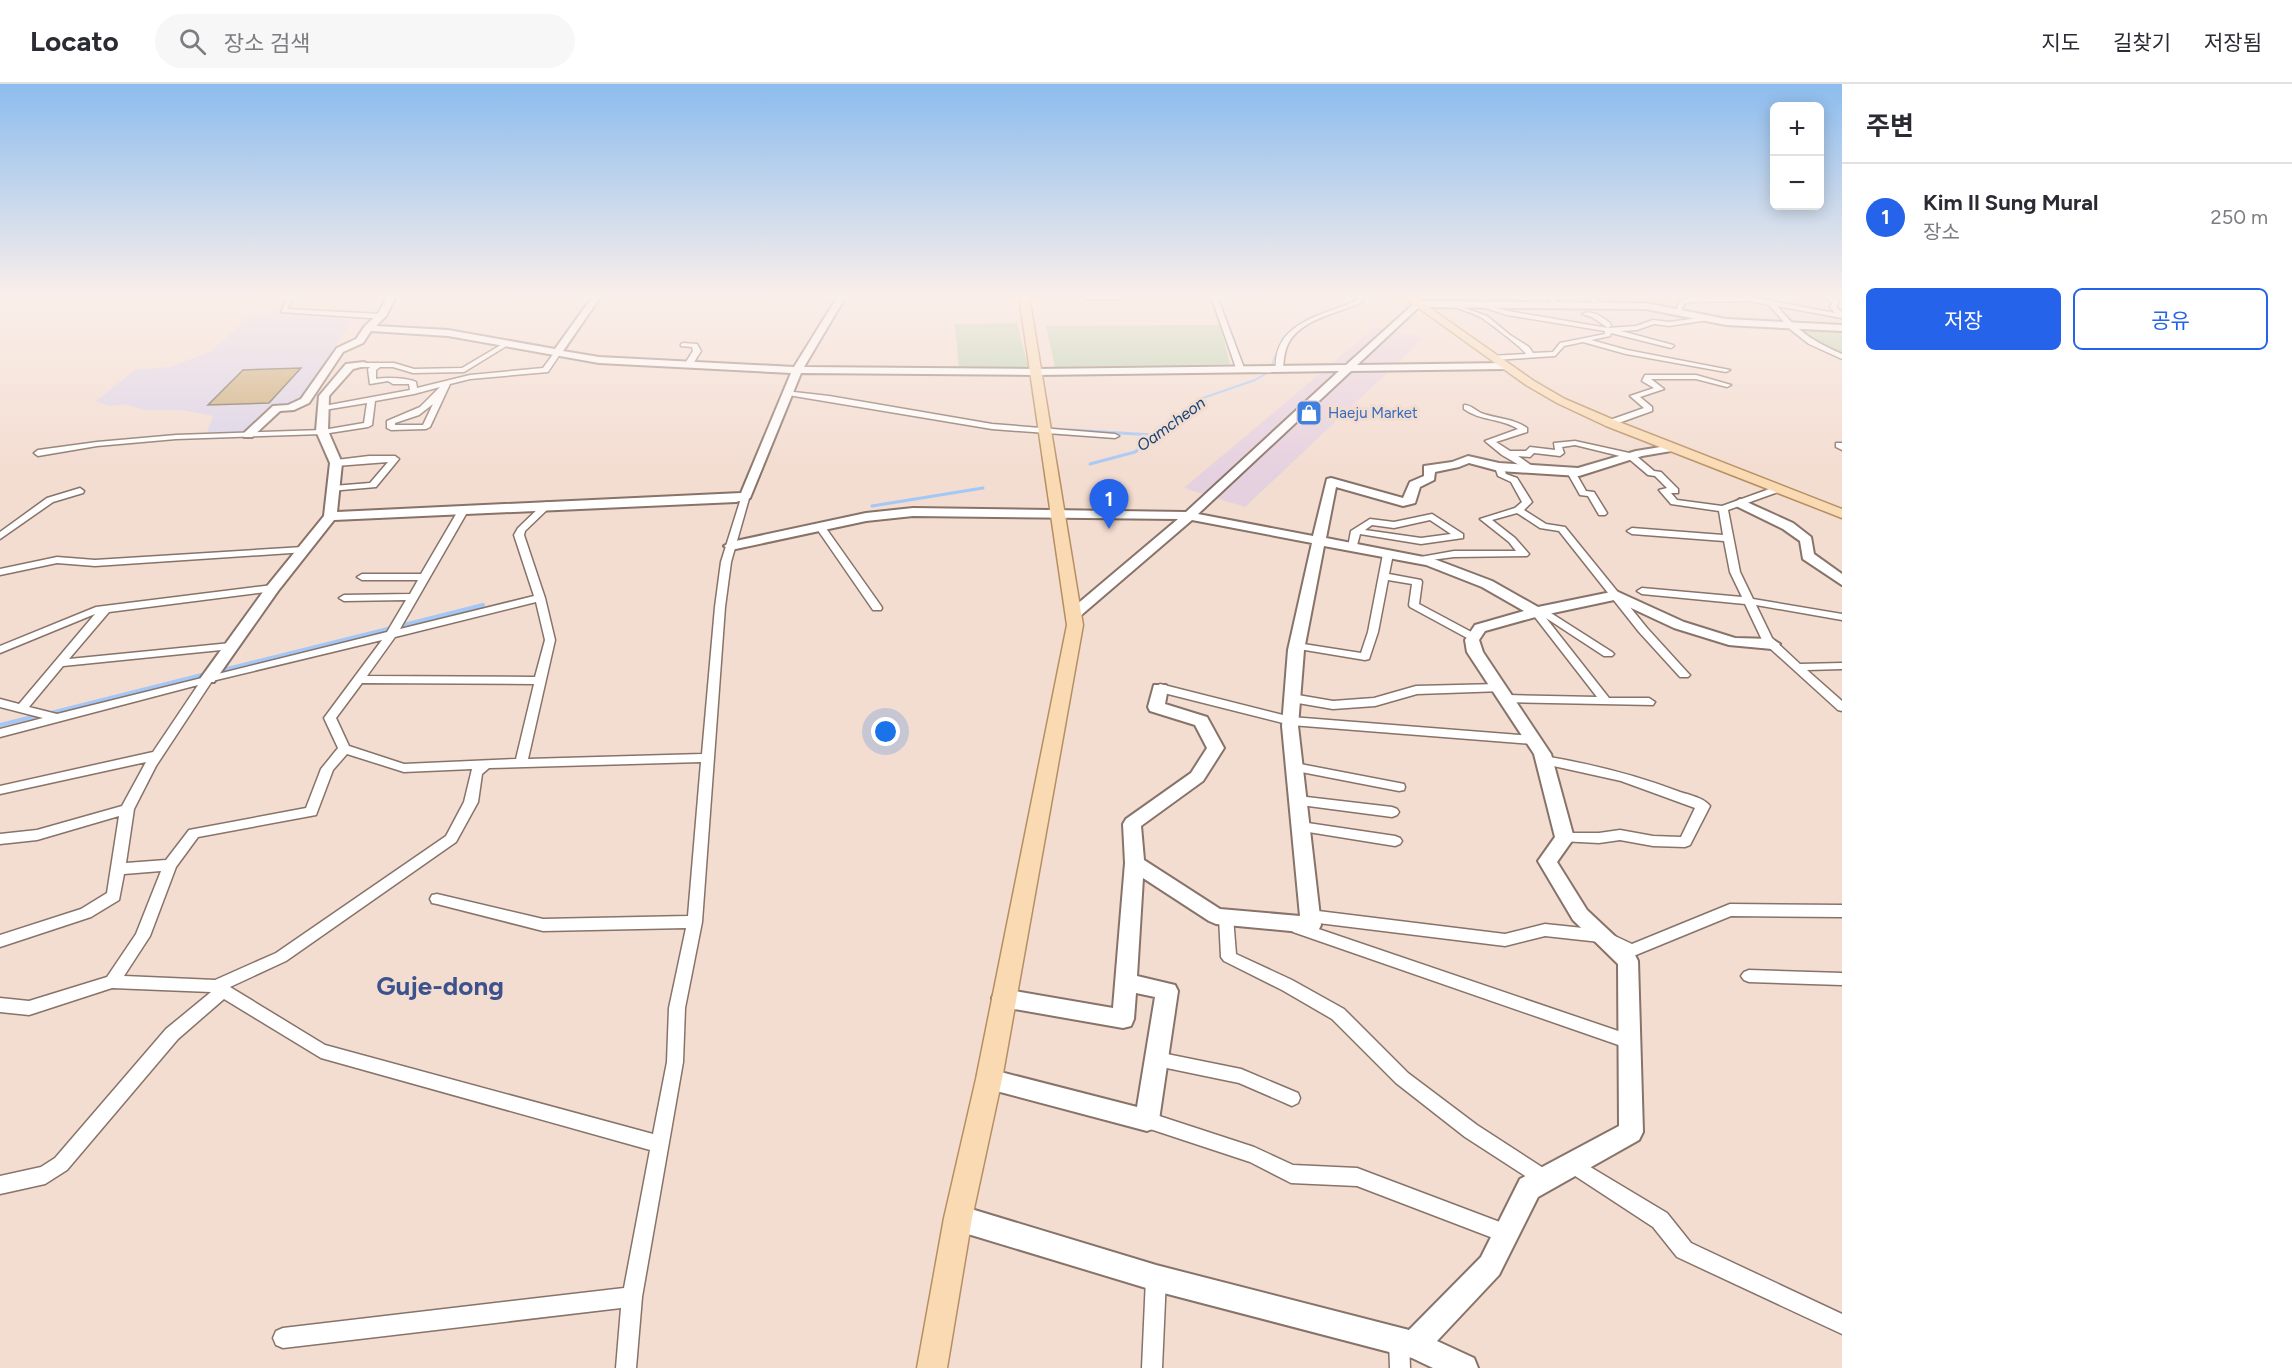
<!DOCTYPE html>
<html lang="ko">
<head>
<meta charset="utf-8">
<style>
  body { margin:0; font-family:Figtree,"Noto Sans KR",sans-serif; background:#f7f7f7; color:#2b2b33 }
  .controls { position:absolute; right:18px; top:18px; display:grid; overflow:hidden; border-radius:9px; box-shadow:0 3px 15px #0003 }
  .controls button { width:54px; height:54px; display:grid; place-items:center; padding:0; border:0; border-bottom:2px solid #e1e1e2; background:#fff; color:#2b2b33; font:30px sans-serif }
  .you { position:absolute; left:886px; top:648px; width:21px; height:21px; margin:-15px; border:4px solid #fff; border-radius:50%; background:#1a73e8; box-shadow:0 0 0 9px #1a73e833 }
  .badge { display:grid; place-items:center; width:39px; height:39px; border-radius:50%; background:#2563eb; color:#fff; font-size:20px; font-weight:700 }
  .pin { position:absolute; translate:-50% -50px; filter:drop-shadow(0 2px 3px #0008) }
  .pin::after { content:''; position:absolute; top:32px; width:21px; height:18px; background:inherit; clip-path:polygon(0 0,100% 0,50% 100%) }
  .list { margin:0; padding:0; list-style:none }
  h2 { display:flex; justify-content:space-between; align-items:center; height:78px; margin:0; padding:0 24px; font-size:26px }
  h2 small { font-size:20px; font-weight:400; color:#7c7c81 }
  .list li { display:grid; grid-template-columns:39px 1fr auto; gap:18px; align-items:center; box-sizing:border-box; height:108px; padding:0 24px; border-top:2px solid #e1e1e2 }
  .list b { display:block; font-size:22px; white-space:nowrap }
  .list p { margin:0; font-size:20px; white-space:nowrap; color:#7c7c81 }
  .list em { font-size:20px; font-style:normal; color:#7c7c81 }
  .actions { display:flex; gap:12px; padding:18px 24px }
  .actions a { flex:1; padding:14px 0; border:2px solid #2563eb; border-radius:9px; text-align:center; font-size:21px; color:#2563eb }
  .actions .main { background:#2563eb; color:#fff }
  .icon { flex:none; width:33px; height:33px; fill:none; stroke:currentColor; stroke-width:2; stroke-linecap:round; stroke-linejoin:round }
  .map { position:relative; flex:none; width:1842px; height:1284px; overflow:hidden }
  header { display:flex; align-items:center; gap:36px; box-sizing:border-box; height:84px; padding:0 30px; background:#fff; border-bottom:2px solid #e1e1e2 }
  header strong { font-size:28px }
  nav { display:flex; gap:33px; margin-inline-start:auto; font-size:21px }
  .search { width:420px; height:54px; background:#f7f7f7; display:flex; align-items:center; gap:15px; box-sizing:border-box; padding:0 21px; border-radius:33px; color:#7c7c81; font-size:22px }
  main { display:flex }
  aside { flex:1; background:#fff }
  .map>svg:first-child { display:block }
  .commercial { fill:#e5d0df }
  .education { fill:#dbd3e9 }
  .green { fill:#b7d0ac }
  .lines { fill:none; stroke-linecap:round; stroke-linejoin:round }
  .stream-far2 { stroke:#a3c7f6; stroke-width:2 }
  .stream-far1 { stroke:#a3c7f6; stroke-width:3 }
  .stream { stroke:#a3c7f6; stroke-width:4 }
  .building { fill:#cbab78; stroke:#736756; stroke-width:1.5 }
  .street-casing { stroke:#877369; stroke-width:3 }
  .secondary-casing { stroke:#877369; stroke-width:4 }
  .primary-casing { stroke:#b58f62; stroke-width:3 }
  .street { fill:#fff; fill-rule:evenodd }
  .secondary { fill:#fff; fill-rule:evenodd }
  .primary { fill:#fadab2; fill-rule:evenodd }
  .labels { text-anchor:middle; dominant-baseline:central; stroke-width:6; stroke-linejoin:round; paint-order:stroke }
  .far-shop-label { font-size:15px; fill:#366cbe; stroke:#f3dcd0; text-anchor:start }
  .far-water-label { font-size:16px; font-style:italic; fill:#104179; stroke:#f3dcd0 }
  .near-quarter-label { font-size:26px; font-weight:bold; fill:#3b528c; stroke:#f3dcd0 }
</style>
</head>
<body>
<header>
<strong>Locato</strong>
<div class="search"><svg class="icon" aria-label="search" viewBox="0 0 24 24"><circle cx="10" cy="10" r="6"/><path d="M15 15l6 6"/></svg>장소 검색</div>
<nav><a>지도</a><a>길찾기</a><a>저장됨</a></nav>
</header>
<main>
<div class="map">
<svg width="1842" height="1284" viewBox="0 0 1842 1284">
  <rect width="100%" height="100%" fill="#f3dcd0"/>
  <polygon class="commercial" points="1375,243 1424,254 1245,423 1184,404"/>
  <polygon class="education" points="270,228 308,228 352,237 300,315 288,323 266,325 243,348 207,348 213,332 183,326 146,326 125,320 109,322 96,317 135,286 170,283 210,268 253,230"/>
  <g class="green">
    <polygon points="1017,239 1028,283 959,284 955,240"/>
    <polygon points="1220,241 1230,280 1055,283 1046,242"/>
    <polygon points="1842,246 1842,271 1798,247"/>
  </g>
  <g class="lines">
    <g class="stream-far2">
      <polyline points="1353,218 1357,214 1355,212"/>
      <polyline points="1171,339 1203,314 1255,296 1269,288 1283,253 1310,233 1327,228"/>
    </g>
    <g class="stream-far1">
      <polyline points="1070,346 1153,351"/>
      <polyline points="1090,380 1135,368 1173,338"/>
      <polyline points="872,422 983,404"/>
    </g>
    <g class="stream">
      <polyline points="400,542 483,521"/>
      <polyline points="219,587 392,544"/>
      <polyline points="47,630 206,590"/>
      <polyline points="0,641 40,631"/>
    </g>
  </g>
  <polygon class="building" points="301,284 269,319 208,321 243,286"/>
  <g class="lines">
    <g class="street-casing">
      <g id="street">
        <polygon points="253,212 263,212 260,214"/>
        <polygon points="288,212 294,212 287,225 381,230 384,232 381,234 369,234 281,228"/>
        <polygon points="1211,212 1217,212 1244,284 1243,286 1236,284"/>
        <path d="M1358 212H1364L1362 218C1338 230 1301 234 1288 260 1284 268 1284 276 1283 284L1276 286C1273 237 1324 232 1357 216Z"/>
        <polygon points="1549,212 1555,212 1557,222 1553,222"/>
        <polygon points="1593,212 1600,212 1596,215 1600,223 1596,223 1590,215"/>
        <path d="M1822 212H1830L1839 217 1836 223 1842 228V234L1777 222C1799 248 1811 256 1842 270V275L1809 260 1791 246 1769 221 1750 217 1689 218 1684 220 1681 228 1676 227 1679 218 1688 214 1750 213 1835 229 1830 223 1833 219Z"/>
        <path d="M1447 218 1487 232 1510 251 1529 263 1533 269 1553 268 1560 259 1605 250V247L1507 231 1473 220V218L1508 227 1608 244 1592 233 1582 230C1592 225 1602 233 1610 239L1611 242 1608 244 1636 242 1653 236 1669 238 1706 233 1709 235 1708 236 1669 242 1654 240 1637 246 1621 247 1673 261 1674 262 1671 264 1611 249 1610 252 1591 256 1627 266 1730 286 1726 288 1626 270 1583 258 1564 262 1555 272 1494 276 1490 274 1491 272 1526 270C1524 265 1488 238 1482 234 1472 228 1458 225 1447 220Z"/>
        <path d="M506 258 509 260 508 261 464 288 413 289 393 283H380L376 286V295C386 293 408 294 416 298L417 304 470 291 543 284 554 269 560 270 548 288 470 295 450 300 430 343 426 345 391 346 387 344V337L420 323 440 303 414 310 375 317 372 341 368 343 323 350 176 355 97 362 38 372 34 369 38 366 97 358 176 351 323 346 364 339 367 319 324 326 320 324 324 322 410 306 409 300H393L388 297 370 300 368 285 370 283H361V279H394L414 285 462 284ZM433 320 423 341H395V339L419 331Z"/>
        <polygon points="683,259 697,260 701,267 691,283 684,281 693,267 692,263 681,262 681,260"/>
        <polygon points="1645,291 1696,291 1731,301 1727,303 1696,295 1651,295 1664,305 1640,313 1652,323 1652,327 1613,341 1607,341 1607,337 1644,324 1630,312 1654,304 1642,297"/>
        <polygon points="785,307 829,312 992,340 1115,350 1119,352 1115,354 992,345 788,311 785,311"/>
        <path d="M1464 321C1471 321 1475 326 1481 329 1497 335 1513 334 1527 344V348L1496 358 1510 367H1526L1530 363 1555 366 1554 359 1575 357 1634 370 1654 387 1661 388 1678 405V409H1671L1677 416 1722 422 1775 403H1781V407L1728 426 1740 488 1753 515 1842 530V536L1756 521 1772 554 1800 580 1842 579V585L1807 586 1842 617V627L1838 626 1763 558 1745 520 1642 510 1637 507 1642 504 1742 513 1730 488 1724 457 1632 450 1627 447 1632 444 1723 451 1719 427 1671 420 1659 406 1667 404 1655 392 1648 391 1628 374 1575 361 1562 363 1564 369 1560 372 1534 369 1530 373 1518 372 1538 386 1531 388 1502 371 1485 357 1518 345C1501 334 1480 337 1464 325Z"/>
        <polygon points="1836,359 1842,359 1842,366 1836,363"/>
        <polygon points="369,372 395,372 399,375 376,403 330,407 329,405 333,402 370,399 388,378 336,382 332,379 336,376"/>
        <polygon points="1499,380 1503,383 1506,390 1517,394 1532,418 1524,426 1546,440 1565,443 1647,544 1688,589 1690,591 1688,593 1680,593 1639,548 1559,447 1540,444 1517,429 1492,436 1515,454 1529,470 1527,472 1454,473 1415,478 1415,474 1454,467 1516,467 1509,458 1480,435 1515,424 1522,418 1511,398 1498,392 1495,383"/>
        <polygon points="1571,385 1574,386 1586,407 1594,408 1607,429 1605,431 1599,431 1588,412 1580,411 1567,388"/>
        <polygon points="80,404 84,407 83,409 53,418 0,455 0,448 47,414"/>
        <path d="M746 408 750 411 731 478 725 523 702 838 685 924 683 978 642 1213 636 1284H616L621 1224 283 1264 276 1261 273 1254 276 1247 283 1244 624 1204 650 1066 321 974 224 915 178 955 67 1086 45 1100 0 1110V1092L41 1083 55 1074 166 945 211 908 112 904 29 931 0 928V914L29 917 107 893 136 850 161 787 124 790 119 816 91 833 0 863V851L81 825 107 809 119 732 37 756 0 760V750L37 746 122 722 146 678 0 710V702L153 668 198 601 0 653V645L43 634 0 623V615L19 620 95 530 0 569V562L96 523 273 501 278 504 273 507 109 528 69 575 231 559 236 562 231 565 63 582 29 623 57 630 387 548 406 516 344 517 339 514 344 511 410 510 418 496H362L357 493 362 490H421L459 425 464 422 469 425 400 545 534 512 514 451 518 444 544 419 547 418 552 421 550 423 525 447 524 451 545 514 555 556 528 675 702 670 715 523 721 478 742 411ZM536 518 545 556 535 593 367 592 395 553ZM382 556 324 634 338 664 321 685 306 724 189 746 166 776 126 779 134 725 156 682 212 597ZM362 599 534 600 516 675 404 680 349 662 336 634ZM347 670 404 688 472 685 464 718 446 752 276 869 215 896 124 892 150 852 176 783 198 753 316 731 333 686ZM701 678 688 832 543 835 437 810 432 811 430 815 432 819 437 820 543 847 686 844 669 924 667 978 653 1050 325 961 230 903 286 877 456 758 478 718 482 690 489 684Z"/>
        <path d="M1432 430 1463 450V454L1421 460 1360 450 1356 465H1350L1348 463 1351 447 1370 435 1394 438ZM1430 436 1451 450 1421 454 1365 446 1372 441 1394 444Z"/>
        <polygon points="820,439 823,440 881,522 882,524 881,526 873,526 815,442"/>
        <polygon points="303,463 308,466 306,468 95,482 57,479 0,491 0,485 57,473 95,476"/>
        <polygon points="1388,467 1393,470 1389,490 1421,496 1422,498 1419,520 1477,551 1478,553 1477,555 1469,555 1410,523 1409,521 1412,500 1388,496 1378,548 1369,575 1365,576 1293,564 1292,562 1297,559 1361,569 1368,548 1383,470"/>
        <polygon points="1543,524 1612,568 1614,570 1612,572 1604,572 1546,534 1609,614 1649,614 1655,618 1653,621 1503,618 1501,615 1507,611 1597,613 1531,528 1532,526"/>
        <polygon points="1160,600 1291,633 1533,652 1539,656 1533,660 1291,641 1156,607 1154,604"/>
        <polygon points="1499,600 1505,604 1503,607 1417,610 1375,622 1333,625 1292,618 1286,614 1292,610 1333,617 1374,614 1416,602"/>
        <path d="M1544 672C1591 680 1636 691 1680 708 1690 711 1704 714 1710 722L1690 761 1685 763 1653 762 1620 756 1599 759 1560 757 1558 754 1560 751 1565 749H1599L1620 746 1653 752 1681 753 1695 724 1621 697 1540 679 1538 676 1540 673Z"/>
        <polygon points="1295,679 1399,699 1404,700 1405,703 1404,706 1399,707 1291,686 1289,683 1291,680"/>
        <polygon points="1298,712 1392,723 1397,725 1399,728 1397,731 1392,733 1293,720 1292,717 1293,714"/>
        <polygon points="1301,738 1395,752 1400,754 1402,757 1400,760 1395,762 1296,746 1294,743 1296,740"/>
        <polygon points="1730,820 1842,821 1842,833 1731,832 1631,873 1600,858 1545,852 1505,862 1310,838 1305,836 1303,832 1305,828 1310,826 1505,850 1545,840 1602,846 1632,860"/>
        <polygon points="1226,827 1231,829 1233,833 1236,870 1292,896 1344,925 1408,989 1477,1041 1551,1089 1554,1095 1551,1101 1545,1104 1539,1101 1465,1053 1396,999 1332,935 1282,906 1224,877 1221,873 1219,833 1221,829"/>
        <polygon points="1298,838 1630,951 1636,953 1638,958 1636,963 1630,965 1293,848 1291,844 1293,840"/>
        <polygon points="1749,886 1842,889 1842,901 1749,898 1744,896 1741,892 1744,888"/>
        <polygon points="1157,968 1241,985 1298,1009 1300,1014 1298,1019 1292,1022 1239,999 1157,982 1151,980 1149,975 1151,970"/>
        <polygon points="1147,1028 1254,1063 1293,1081 1357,1084 1513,1143 1515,1150 1513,1157 1506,1159 1357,1102 1291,1099 1250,1078 1141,1042 1138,1036 1141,1030"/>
        <polygon points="1572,1072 1667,1129 1691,1159 1842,1230 1842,1250 1677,1173 1653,1143 1566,1086 1563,1080 1566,1074"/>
        <polygon points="1156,1184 1163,1187 1166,1194 1162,1284 1142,1284 1146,1194 1149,1187"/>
        <polygon points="1399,1247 1406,1250 1409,1257 1410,1284 1390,1284 1389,1257 1392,1250"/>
      </g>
    </g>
    <g class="secondary-casing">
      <g id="secondary">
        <polygon points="388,212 396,212 386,232 376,242 448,246 555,265 593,212 601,212 563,267 599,273 794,283 838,212 846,212 804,283 1036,285 1346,281 1417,217 1646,219 1726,235 1842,241 1842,247 1726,241 1646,225 1419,223 1357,281 1506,279 1511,282 1506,285 1351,287 1198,430 1313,452 1327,395 1331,394 1403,414 1410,398 1424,392 1424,382 1452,378 1468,372 1499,379 1578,384 1636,367 1673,361 1677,362 1677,366 1642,372 1579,392 1499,387 1469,379 1459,383 1435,388 1434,396 1420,403 1415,419 1403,422 1336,403 1326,454 1434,475 1492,497 1538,523 1616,507 1684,538 1735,554 1772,555 1780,560 1772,565 1729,561 1674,544 1614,516 1539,532 1485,547 1479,556 1483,568 1551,670 1574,754 1557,778 1587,826 1635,871 1638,877 1643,1048 1639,1056 1538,1113 1499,1191 1437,1257 1474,1274 1478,1284 1433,1284 1412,1274 1156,1207 958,1147 949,1143 945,1134 949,1125 958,1121 1156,1181 1409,1246 1481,1173 1520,1095 1619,1042 1618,880 1573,836 1538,777 1555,753 1534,670 1467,568 1465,556 1475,541 1524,527 1482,503 1426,481 1324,462 1304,566 1298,642 1321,841 1318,847 1311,849 1216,840 1209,837 1143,794 1137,892 1175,901 1178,907 1159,1036 1155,1044 1147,1047 989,1005 981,1002 978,995 981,988 989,985 1137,1023 1155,913 1136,909 1134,935 1131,942 1123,944 1003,923 995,920 992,914 995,908 1003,905 1113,924 1125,779 1123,740 1126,735 1191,689 1207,664 1195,641 1150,627 1148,623 1154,601 1166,601 1168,604 1165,620 1207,633 1224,664 1203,697 1141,742 1144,776 1220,825 1300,832 1282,642 1288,566 1312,459 1192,436 1079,533 1074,534 1067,530 1069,527 1178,435 913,432 866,437 731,466 724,462 731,458 866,429 913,424 1186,428 1339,287 1036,291 801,289 750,414 736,418 334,436 278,507 214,598 202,598 200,595 268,501 324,432 330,379 316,347 319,312 346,280 364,278 369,281 353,285 329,312 328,347 342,379 337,428 741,409 791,289 599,279 448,252 371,247 363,259 343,268 309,319 294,326 280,327 252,353 244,353 244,349 273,322 288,321 301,315 337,264 356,255 365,242 377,231"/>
        <polygon points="1083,212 1122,212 1118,215 1087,215"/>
        <polygon points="1740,415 1793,439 1811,453 1814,470 1842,490 1842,501 1803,475 1800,457 1783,445 1736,422 1734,419"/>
      </g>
    </g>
    <g class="primary-casing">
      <g id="primary">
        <polygon points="1019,212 1029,212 1083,541 1002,995 972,1134 947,1284 917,1284 944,1134 976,995 1067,541"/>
        <polygon points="1402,212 1413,212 1534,297 1565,315 1614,336 1842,425 1842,434 1606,342 1557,319 1526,301"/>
      </g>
    </g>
    <use href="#street" class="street"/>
    <use href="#secondary" class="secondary"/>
    <use href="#primary" class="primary"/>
  </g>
  <linearGradient id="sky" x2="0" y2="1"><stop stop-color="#8cbcee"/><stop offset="0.54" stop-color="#faefea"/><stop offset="1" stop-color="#faefea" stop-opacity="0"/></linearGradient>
  <rect width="1842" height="392" fill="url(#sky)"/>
  <defs>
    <g id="shop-square" transform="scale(1.35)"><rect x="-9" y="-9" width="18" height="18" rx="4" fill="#3f7fe0" stroke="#f3dcd0"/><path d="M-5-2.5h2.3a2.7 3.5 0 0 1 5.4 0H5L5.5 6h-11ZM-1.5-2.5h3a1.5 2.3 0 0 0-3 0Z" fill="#fff"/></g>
  </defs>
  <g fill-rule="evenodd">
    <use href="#shop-square" x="1309" y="329"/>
  </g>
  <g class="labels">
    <g class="far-shop-label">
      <text x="1328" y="329">Haeju Market</text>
    </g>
    <g class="far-water-label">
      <text transform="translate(1171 340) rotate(-36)">Oamcheon</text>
    </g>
    <g class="near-quarter-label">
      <text x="440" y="902">Guje-dong</text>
    </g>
  </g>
</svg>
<div class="controls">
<button>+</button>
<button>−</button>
</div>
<div class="you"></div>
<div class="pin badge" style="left:1109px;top:445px">1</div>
</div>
<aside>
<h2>주변<small></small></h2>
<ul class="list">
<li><span class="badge">1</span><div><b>Kim Il Sung Mural</b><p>장소</p></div><em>250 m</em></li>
</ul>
<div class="actions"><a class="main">저장</a><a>공유</a></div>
</aside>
</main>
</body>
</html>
